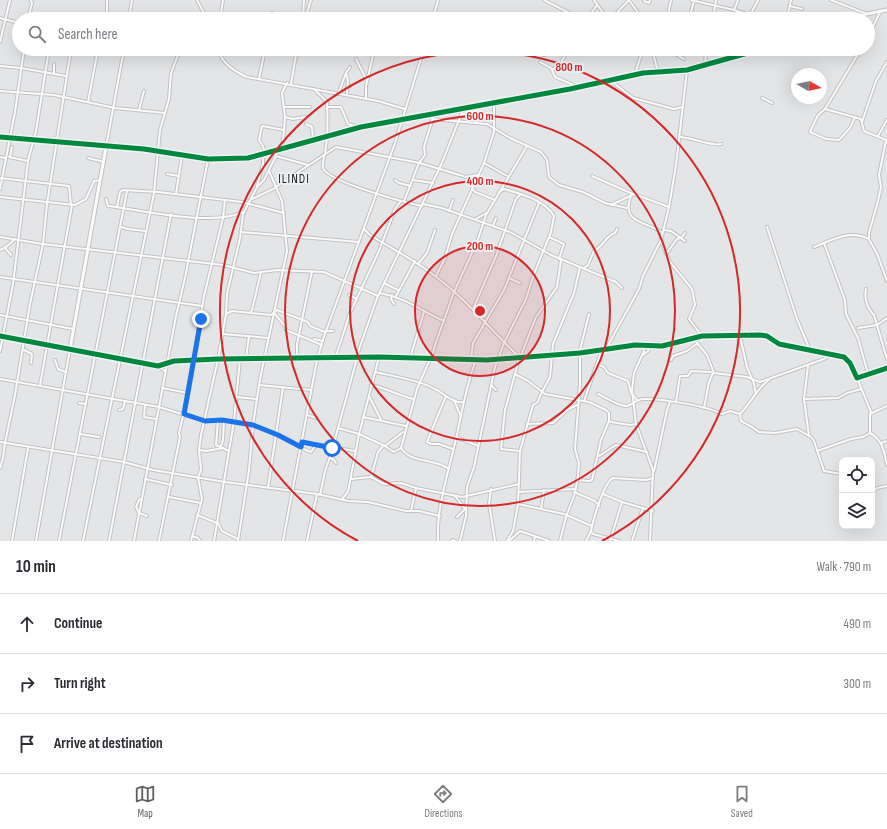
<!DOCTYPE html>
<html lang="en">
<head>
<meta charset="utf-8">
<style>
  body { margin:0; font-family:"Sofia Sans Condensed",sans-serif; background:#f2f2f3; color:#2b2b33 }
  .controls { position:absolute; right:12px; bottom:12px; display:grid; overflow:hidden; border-radius:8px; box-shadow:0 4px 16px #0002 }
  .controls button { width:36px; height:36px; display:grid; place-items:center; padding:0; border:0; border-bottom:1px solid #e1e1e2; background:#fff; color:#2b2b33; font:20px sans-serif }
  .compass { position:absolute; left:791px; top:68px; width:36px; height:36px; border-radius:50%; background:#fff; box-shadow:0 4px 16px #0002; rotate:99deg }
  .stop { position:absolute; width:12px; height:12px; margin:-9px; border:3px solid #1a73e8; border-radius:50%; background:#fff }
  .stop.end { background:#1a73e8; border-color:#fff; box-shadow:0 1px 4px #0008 }
  .list { margin:0; padding:0; list-style:none }
  h2 { display:flex; justify-content:space-between; align-items:center; height:52px; margin:0; padding:0 16px; font-size:17px }
  h2 small { font-size:13px; font-weight:400; color:#7c7c81 }
  .list li { display:grid; grid-template-columns:26px 1fr auto; gap:12px; align-items:center; box-sizing:border-box; height:60px; padding:0 16px; border-top:1px solid #e1e1e2 }
  .list b { display:block; font-size:15px; white-space:nowrap }
  .list em { font-size:13px; font-style:normal; color:#7c7c81 }
  .icon { flex:none; width:22px; height:22px; fill:none; stroke:currentColor; stroke-width:2; stroke-linecap:round; stroke-linejoin:round }
  .map { position:relative; flex:none; width:887px; height:541px; overflow:hidden }
  .search { position:absolute; background:#fff; box-shadow:0 4px 16px #0002; left:12px; right:12px; top:12px; height:44px; display:flex; align-items:center; gap:10px; box-sizing:border-box; padding:0 14px; border-radius:22px; color:#7c7c81; font-size:15px }
  .sheet { height:232px; background:#fff }
  nav { display:flex; justify-content:space-around; align-items:center; box-sizing:border-box; height:56px; border-top:1px solid #e1e1e2; background:#fff; font-size:11px; color:#7c7c81 }
  nav a { display:grid; justify-items:center; gap:2px }
  nav .on { color:#5e6061 }
  .map>svg:first-child { display:block }
  .lines { fill:none; stroke-linecap:round; stroke-linejoin:round }
  .street-casing { stroke:#c0c1c3; stroke-width:4 }
  .secondary-casing { stroke:#c0c1c3; stroke-width:5 }
  .street { stroke:#fbfbfb; stroke-width:2 }
  .secondary { stroke:#fbfbfb; stroke-width:3 }
  .cycleway-casing { stroke:#f0f3f6; stroke-width:8 }
  .cycleway { stroke:#00873e; stroke-width:5 }
  .route { stroke:#1a73e8; stroke-width:5 }
  .ring { fill:none; stroke:#d62828; stroke-width:2 }
  .labels { text-anchor:middle; dominant-baseline:central; stroke-width:3.5; stroke-linejoin:round; paint-order:stroke }
  .quarter-label { font-size:13px; letter-spacing:1px; fill:#171819; stroke:#f0f3f6 }
  .centre { fill:#d62828; stroke:#f0f3f6; stroke-width:2 }
  .ring-label { font-size:12px; text-anchor:middle; font-weight:bold; fill:#d62828; stroke:#f0f3f6; stroke-width:3.5; stroke-linejoin:round; paint-order:stroke }
</style>
</head>
<body>
<div class="map">
<svg width="887" height="541" viewBox="0 0 887 541">
  <rect width="100%" height="100%" fill="#e3e5e7"/>
  <g class="lines">
    <g class="street-casing">
      <g id="street">
        <polyline points="197,0 207,19"/>
        <polyline points="544,0 581,19"/>
        <polyline points="594,0 603,13 611,19"/>
        <polyline points="629,0 641,17 652,16 667,19"/>
        <polyline points="691,0 734,10 763,19"/>
        <polyline points="831,0 867,14"/>
        <polyline points="644,1 649,3 650,0"/>
        <polyline points="790,6 802,9"/>
        <polyline points="734,10 738,0"/>
        <polyline points="0,18 19,23"/>
        <polyline points="28,19 32,3 31,0"/>
        <polyline points="107,19 107,0"/>
        <polyline points="129,19 132,0"/>
        <polyline points="220,19 223,0"/>
        <polyline points="271,19 272,13"/>
        <polyline points="303,19 304,0"/>
        <polyline points="305,19 311,0"/>
        <polyline points="433,19 438,0"/>
        <polyline points="587,19 597,5"/>
        <polyline points="611,19 629,0"/>
        <polyline points="667,19 671,0"/>
        <polyline points="689,19 694,1"/>
        <polyline points="713,19 716,0"/>
        <polyline points="748,19 758,0"/>
        <polyline points="787,19 791,0"/>
        <polyline points="868,37 880,12"/>
        <polyline points="0,42 10,0"/>
        <path d="M219 49C219 62 237 73 247 77L378 101 405 109"/>
        <polyline points="652,49 658,72"/>
        <polyline points="667,49 684,59"/>
        <polyline points="734,51 746,51 749,53"/>
        <polyline points="653,54 656,49"/>
        <polyline points="544,55 554,50 564,55"/>
        <polyline points="678,55 680,49"/>
        <polyline points="356,59 367,81"/>
        <polyline points="724,59 726,49"/>
        <polyline points="540,62 551,68 555,77 578,87"/>
        <polyline points="705,65 706,49"/>
        <polyline points="0,66 21,68 66,76"/>
        <polyline points="552,70 561,63 568,49"/>
        <polyline points="54,73 54,64"/>
        <polyline points="635,74 643,49"/>
        <polyline points="259,79 265,49"/>
        <polyline points="610,80 633,98 674,109 683,107"/>
        <polyline points="291,84 297,49"/>
        <path d="M314 89 327 102C328 119 328 136 325 153 324 157 322 164 323 168 328 182 407 203 422 206"/>
        <polyline points="0,91 54,95 115,108 165,113"/>
        <polyline points="347,93 348,81 346,73 350,67"/>
        <polyline points="338,94 346,73"/>
        <polyline points="762,98 772,103"/>
        <polyline points="366,99 366,86 373,55 372,49"/>
        <polyline points="88,102 98,49"/>
        <polyline points="284,107 310,107"/>
        <polyline points="327,107 341,107 348,124 358,127"/>
        <polyline points="825,109 861,119 864,131 886,140"/>
        <polyline points="139,110 144,91"/>
        <polyline points="461,115 469,112 477,121"/>
        <polyline points="285,117 293,119 305,117"/>
        <polyline points="855,117 850,128 839,140 826,139 810,132 818,115 825,109 861,49"/>
        <polyline points="432,119 487,124 510,138 541,152 547,160 549,177 559,185 583,192 605,203 627,208"/>
        <polyline points="862,122 876,81 887,62"/>
        <polyline points="306,124 312,127 313,141"/>
        <polyline points="878,136 887,120"/>
        <polyline points="0,137 106,147 124,49"/>
        <path d="M679 137C691 137 714 147 721 144"/>
        <polyline points="886,140 879,175 881,187 878,201 869,233 869,239 878,256 887,281"/>
        <polyline points="265,154 263,146 259,140 262,126 284,130"/>
        <polyline points="276,156 308,165"/>
        <polyline points="0,157 5,158"/>
        <polyline points="9,157 28,161"/>
        <polyline points="10,157 12,147"/>
        <polyline points="88,158 104,162"/>
        <polyline points="484,163 509,177"/>
        <polyline points="167,174 179,176"/>
        <polyline points="592,176 633,194"/>
        <polyline points="0,178 69,186 71,205"/>
        <polyline points="395,180 399,183 411,186"/>
        <polyline points="413,180 433,183"/>
        <polyline points="257,186 263,164 263,155"/>
        <polyline points="472,188 475,192 495,200"/>
        <polyline points="0,189 15,112 24,49"/>
        <polyline points="176,194 182,155"/>
        <path d="M631 196C620 223 646 221 663 233"/>
        <polyline points="0,197 75,205 86,199 94,181 100,180"/>
        <path d="M106 199 108 206C143 210 211 227 243 212"/>
        <polyline points="252,199 273,189 336,147 420,163 466,177 477,175"/>
        <polyline points="404,201 419,163 425,155 424,147 434,114"/>
        <polyline points="423,204 442,208 510,232 551,255 616,282 622,288"/>
        <polyline points="611,205 634,194 669,207"/>
        <polyline points="117,207 120,192 123,190 158,192 242,202 284,213"/>
        <polyline points="449,211 453,200"/>
        <polyline points="476,219 488,212"/>
        <polyline points="493,226 496,218"/>
        <polyline points="121,227 128,229 145,231"/>
        <polyline points="767,227 797,319 810,350"/>
        <path d="M364 229 370 235C392 249 415 260 435 276 466 299 491 330 519 357"/>
        <polyline points="664,230 671,231 685,241"/>
        <polyline points="241,232 359,242"/>
        <polyline points="0,237 43,244 223,265 254,273 277,270 324,272 378,296"/>
        <polyline points="549,237 564,244 559,259"/>
        <polyline points="661,241 670,262 692,289 695,305 689,319 702,336"/>
        <polyline points="824,243 845,300 846,314 858,338 868,374"/>
        <path d="M814 247C833 240 849 229 869 239"/>
        <polyline points="5,248 11,255"/>
        <polyline points="0,250 6,247 15,239"/>
        <polyline points="666,254 677,239 681,238 685,233"/>
        <polyline points="418,264 427,253 435,230"/>
        <path d="M584 268 588 265 594 251C604 246 605 236 615 233L617 229"/>
        <polyline points="436,276 445,258 452,234 484,163 494,132 494,104"/>
        <polyline points="0,277 202,306"/>
        <polyline points="509,278 520,283"/>
        <polyline points="384,283 398,290"/>
        <path d="M866 289C864 298 867 308 874 315L887 359"/>
        <path d="M380 293C406 298 420 310 444 321"/>
        <polyline points="349,295 357,299"/>
        <polyline points="392,295 391,299 394,304"/>
        <polyline points="396,296 415,261"/>
        <polyline points="473,309 496,256 516,199 520,195"/>
        <polyline points="250,313 252,310 261,272"/>
        <polyline points="226,314 232,311 271,315 277,310 308,322 310,326 325,332"/>
        <polyline points="275,314 285,326 286,330 322,345"/>
        <polyline points="0,315 73,329"/>
        <polyline points="858,328 877,325 887,318"/>
        <polyline points="326,331 333,331"/>
        <polyline points="223,334 269,338"/>
        <polyline points="734,335 741,341 747,367 752,379"/>
        <polyline points="693,338 707,355 714,373 747,377 760,382 824,359 831,355"/>
        <polyline points="314,339 323,341"/>
        <polyline points="642,345 644,351 634,373 632,390 636,424 653,470 650,541"/>
        <polyline points="606,349 639,289 643,276 661,240 669,207 676,165 687,70"/>
        <polyline points="24,350 32,354 31,363"/>
        <polyline points="0,351 13,284 28,161 36,131 49,49"/>
        <polyline points="643,355 649,350 650,345"/>
        <polyline points="356,358 377,298 441,165 463,110"/>
        <polyline points="410,358 424,312"/>
        <polyline points="246,359 249,336"/>
        <polyline points="299,359 297,354 297,344 312,271"/>
        <polyline points="335,359 350,313 379,251 395,209 401,201"/>
        <polyline points="55,360 58,369 66,372"/>
        <polyline points="471,360 473,343 504,290 539,203"/>
        <polyline points="671,360 673,356 687,351 698,343"/>
        <polyline points="597,364 604,367 608,373 628,381 631,393 637,400"/>
        <polyline points="158,366 165,371"/>
        <polyline points="808,366 804,399 809,436"/>
        <path d="M375 372C392 376 419 380 433 388 443 392 452 404 464 402"/>
        <polyline points="515,374 528,381 545,394 589,402 606,410 609,413 609,421 611,422 630,425 636,424"/>
        <polyline points="857,378 871,412"/>
        <polyline points="0,379 159,407 205,421 222,420 253,425 278,435 301,447"/>
        <polyline points="753,380 756,394"/>
        <polyline points="40,385 72,205"/>
        <polyline points="259,385 311,390"/>
        <path d="M371 385C386 388 399 396 414 399"/>
        <polyline points="491,385 496,390"/>
        <polyline points="162,388 188,393"/>
        <path d="M598 394C607 398 616 405 626 406 632 406 636 399 643 399 659 398 708 406 722 414L730 411 740 414C751 403 757 388 770 379"/>
        <polyline points="369,396 381,420"/>
        <polyline points="446,396 427,442 431,444 439,444 453,449"/>
        <polyline points="237,397 257,399"/>
        <polyline points="804,399 838,398 847,393 861,389"/>
        <polyline points="454,400 461,417"/>
        <polyline points="584,401 602,349"/>
        <polyline points="676,402 680,376 688,376 691,371 711,372"/>
        <polyline points="79,403 86,404"/>
        <polyline points="145,405 144,417 156,419"/>
        <polyline points="704,408 709,382 713,373"/>
        <polyline points="119,410 123,409 125,402"/>
        <polyline points="740,414 741,421 752,427 759,432 775,433 797,429 811,437 814,441 824,471 842,474"/>
        <polyline points="307,415 317,418"/>
        <polyline points="363,417 406,426"/>
        <polyline points="218,420 216,445 229,451"/>
        <polyline points="527,424 553,423 567,410 577,405"/>
        <polyline points="338,428 359,434 385,446 403,432"/>
        <path d="M870 433C883 440 884 452 887 465"/>
        <polyline points="870,433 870,414 887,406"/>
        <polyline points="80,434 99,437"/>
        <polyline points="456,437 478,446"/>
        <polyline points="0,442 124,462 153,470 225,482 317,494 348,501 368,502 406,511 419,511 440,516"/>
        <polyline points="302,442 355,451"/>
        <polyline points="881,443 887,441"/>
        <polyline points="221,446 223,440 224,420"/>
        <polyline points="385,446 394,452 401,448 417,389 427,366 432,357 435,345 454,292 477,242 486,215 527,146"/>
        <polyline points="301,448 311,452 316,445"/>
        <path d="M401 448C411 464 435 458 449 469"/>
        <polyline points="199,450 206,451 223,448"/>
        <polyline points="520,451 501,449 505,410 518,363 536,317 557,287 561,260"/>
        <polyline points="817,451 851,439 863,437 870,433"/>
        <polyline points="599,456 616,445 647,452"/>
        <polyline points="330,458 334,460 336,463"/>
        <polyline points="0,468 3,458 5,443 15,395 30,304 43,244 47,204 71,49"/>
        <polyline points="654,471 667,410 670,402"/>
        <polyline points="371,477 384,484 401,483 416,488 462,497 519,484"/>
        <polyline points="145,479 172,485"/>
        <polyline points="351,479 371,477 378,452 383,446"/>
        <polyline points="577,480 589,481 592,480 601,440 609,421"/>
        <polyline points="268,488 283,387"/>
        <polyline points="491,489 489,503 495,541"/>
        <polyline points="519,492 575,489"/>
        <polyline points="574,492 595,501 599,506"/>
        <polyline points="872,492 877,488 887,486"/>
        <polyline points="603,494 622,502 653,511"/>
        <polyline points="320,495 325,471 331,454 357,358"/>
        <polyline points="455,496 465,509 457,517"/>
        <polyline points="169,497 201,503"/>
        <polyline points="342,499 348,492 359,434 379,357"/>
        <polyline points="518,504 564,514 592,526"/>
        <polyline points="541,509 544,490"/>
        <polyline points="411,511 416,488"/>
        <polyline points="139,513 136,507 139,500 142,498"/>
        <polyline points="139,513 147,516"/>
        <polyline points="197,515 217,523"/>
        <polyline points="218,523 222,531 238,539"/>
        <polyline points="192,536 198,538 200,541"/>
        <polyline points="452,540 455,541"/>
        <polyline points="12,541 28,448"/>
        <polyline points="36,541 70,349 157,366 174,361 218,359 379,357 487,360 580,353 635,345 662,346 702,336 760,335 767,336 779,344 844,357 850,363 857,378 887,368"/>
        <polyline points="59,541 127,191"/>
        <polyline points="83,541 154,193 160,130 169,99 171,73 178,55 176,52 162,54 128,49"/>
        <polyline points="109,541 171,214"/>
        <polyline points="134,541 176,316 185,278 208,159"/>
        <polyline points="159,541 180,437 179,433 189,392 204,296 223,218 225,200"/>
        <polyline points="191,541 202,499 198,477 201,470 199,450 201,435 218,359 226,314 227,294 240,238 243,214 257,187 264,180 283,142 285,117 282,93 287,83"/>
        <polyline points="214,541 234,421 240,359"/>
        <polyline points="238,541 249,470 253,425 260,379 287,251 282,201 269,171"/>
        <polyline points="283,541 316,365 322,342 395,143 424,49"/>
        <polyline points="307,541 317,494"/>
        <path d="M438 541C436 509 449 470 456 439 462 412 466 385 476 360"/>
        <path d="M460 541 466 516 467 487 474 467 495 367 504 343 526 299 534 274 551 232 554 216C545 200 521 194 504 189L499 192"/>
        <polyline points="507,541 513,531 518,504 520,451 533,405 538,402 540,396 550,377 553,344 574,293 580,267"/>
        <polyline points="509,541 520,531 549,541"/>
        <polyline points="534,541 535,536"/>
        <polyline points="560,541 566,517 575,493 578,476 579,463 575,449 580,384 580,350 589,314"/>
        <polyline points="586,541 591,531"/>
        <polyline points="610,541 622,502"/>
        <path d="M619 541 593 534 591 531C593 520 604 482 613 478L646 480 653 478"/>
        <polyline points="632,541 643,508"/>
      </g>
    </g>
    <g class="secondary-casing">
      <g id="secondary">
        <polyline points="853,19 867,14 887,10"/>
        <polyline points="0,336 70,349 106,147 144,149 208,159 248,158 361,127 570,89 643,73 687,70 762,49"/>
      </g>
    </g>
    <use href="#street" class="street"/>
    <use href="#secondary" class="secondary"/>
    <g class="cycleway-casing">
      <g id="cycleway">
        <polyline points="0,137 144,149 208,159 248,158 361,127 570,89 643,73 687,70 762,49"/>
        <polyline points="0,336 158,366 174,361 218,359 379,357 487,360 580,353 635,345 662,346 702,336 760,335 767,336 779,344 844,357 850,363 857,378 887,368"/>
      </g>
    </g>
    <use href="#cycleway" class="cycleway"/>
  </g>
  <g class="lines">
    <polyline class="route" points="201,319 184,414 205,421 222,420 253,425 278,435 301,447 302,442 332,448"/>
  </g>
  <circle cx="480" cy="311" r="65" fill="#d62828" fill-opacity=".12"/>
  <g class="ring">
    <circle cx="480" cy="311" r="65"/>
    <circle cx="480" cy="311" r="130"/>
    <circle cx="480" cy="311" r="195"/>
    <path d="M358 541A260 260 0 1 1 602 541"/>
  </g>
  <g class="labels">
    <g class="quarter-label">
      <text x="294" y="179">ILINDI</text>
    </g>
  </g>
  <circle cx="480" cy="311" r="6" class="centre"/>
  <g class="ring-label">
    <text x="569" y="71">800 m</text>
    <text x="480" y="120">600 m</text>
    <text x="480" y="185">400 m</text>
    <text x="480" y="250">200 m</text>
  </g>
</svg>
<div class="controls">
<button><svg class="icon" aria-label="locate" viewBox="0 0 24 24"><circle cx="12" cy="12" r="6"/><path d="M12 2v4M12 18v4M2 12h4M18 12h4"/></svg></button>
<button><svg class="icon" aria-label="layers" viewBox="0 0 24 24"><path d="M12 4l9 5-9 5-9-5zM3 14l9 5 9-5"/></svg></button>
</div>
<svg class="compass" viewBox="-18 -18 36 36"><path d="M0-13l5 13h-10z" fill="#e53935"/><path d="M0 13l5-13h-10z" fill="#7c7c81"/></svg>
<div class="stop" style="left:332px;top:448px"></div>
<div class="stop end" style="left:201px;top:319px"></div>
<div class="search"><svg class="icon" aria-label="search" viewBox="0 0 24 24"><circle cx="10" cy="10" r="6"/><path d="M15 15l6 6"/></svg>Search here</div>
</div>
<section class="sheet">
<h2>10 min<small>Walk · 790 m</small></h2>
<ul class="list">
<li><svg class="icon" aria-label="ahead" viewBox="0 0 24 24"><path d="M12 20V5M6 11l6-6 6 6"/></svg><div><b>Continue</b></div><em>490 m</em></li>
<li><svg class="icon" aria-label="right" viewBox="0 0 24 24"><path d="M7 20v-9h11M14 6l5 5-5 5"/></svg><div><b>Turn right</b></div><em>300 m</em></li>
<li><svg class="icon" aria-label="arrive" viewBox="0 0 24 24"><path d="M6 21V4h12l-3 4 3 4H6"/></svg><div><b>Arrive at destination</b></div></li>
</ul>
</section>
<nav>
<a class="on"><svg class="icon" aria-label="map" viewBox="0 0 24 24"><path d="M3 6l6-2 6 2 6-2v14l-6 2-6-2-6 2zM9 4v14M15 6v14"/></svg>Map</a>
<a><svg class="icon" aria-label="directions" viewBox="0 0 24 24"><path d="M12 3l9 9-9 9-9-9zM9 14v-3h6M13 9l2 2-2 2"/></svg>Directions</a>
<a><svg class="icon" aria-label="saved" viewBox="0 0 24 24"><path d="M7 4h10v16l-5-4-5 4z"/></svg>Saved</a>
</nav>
</body>
</html>
